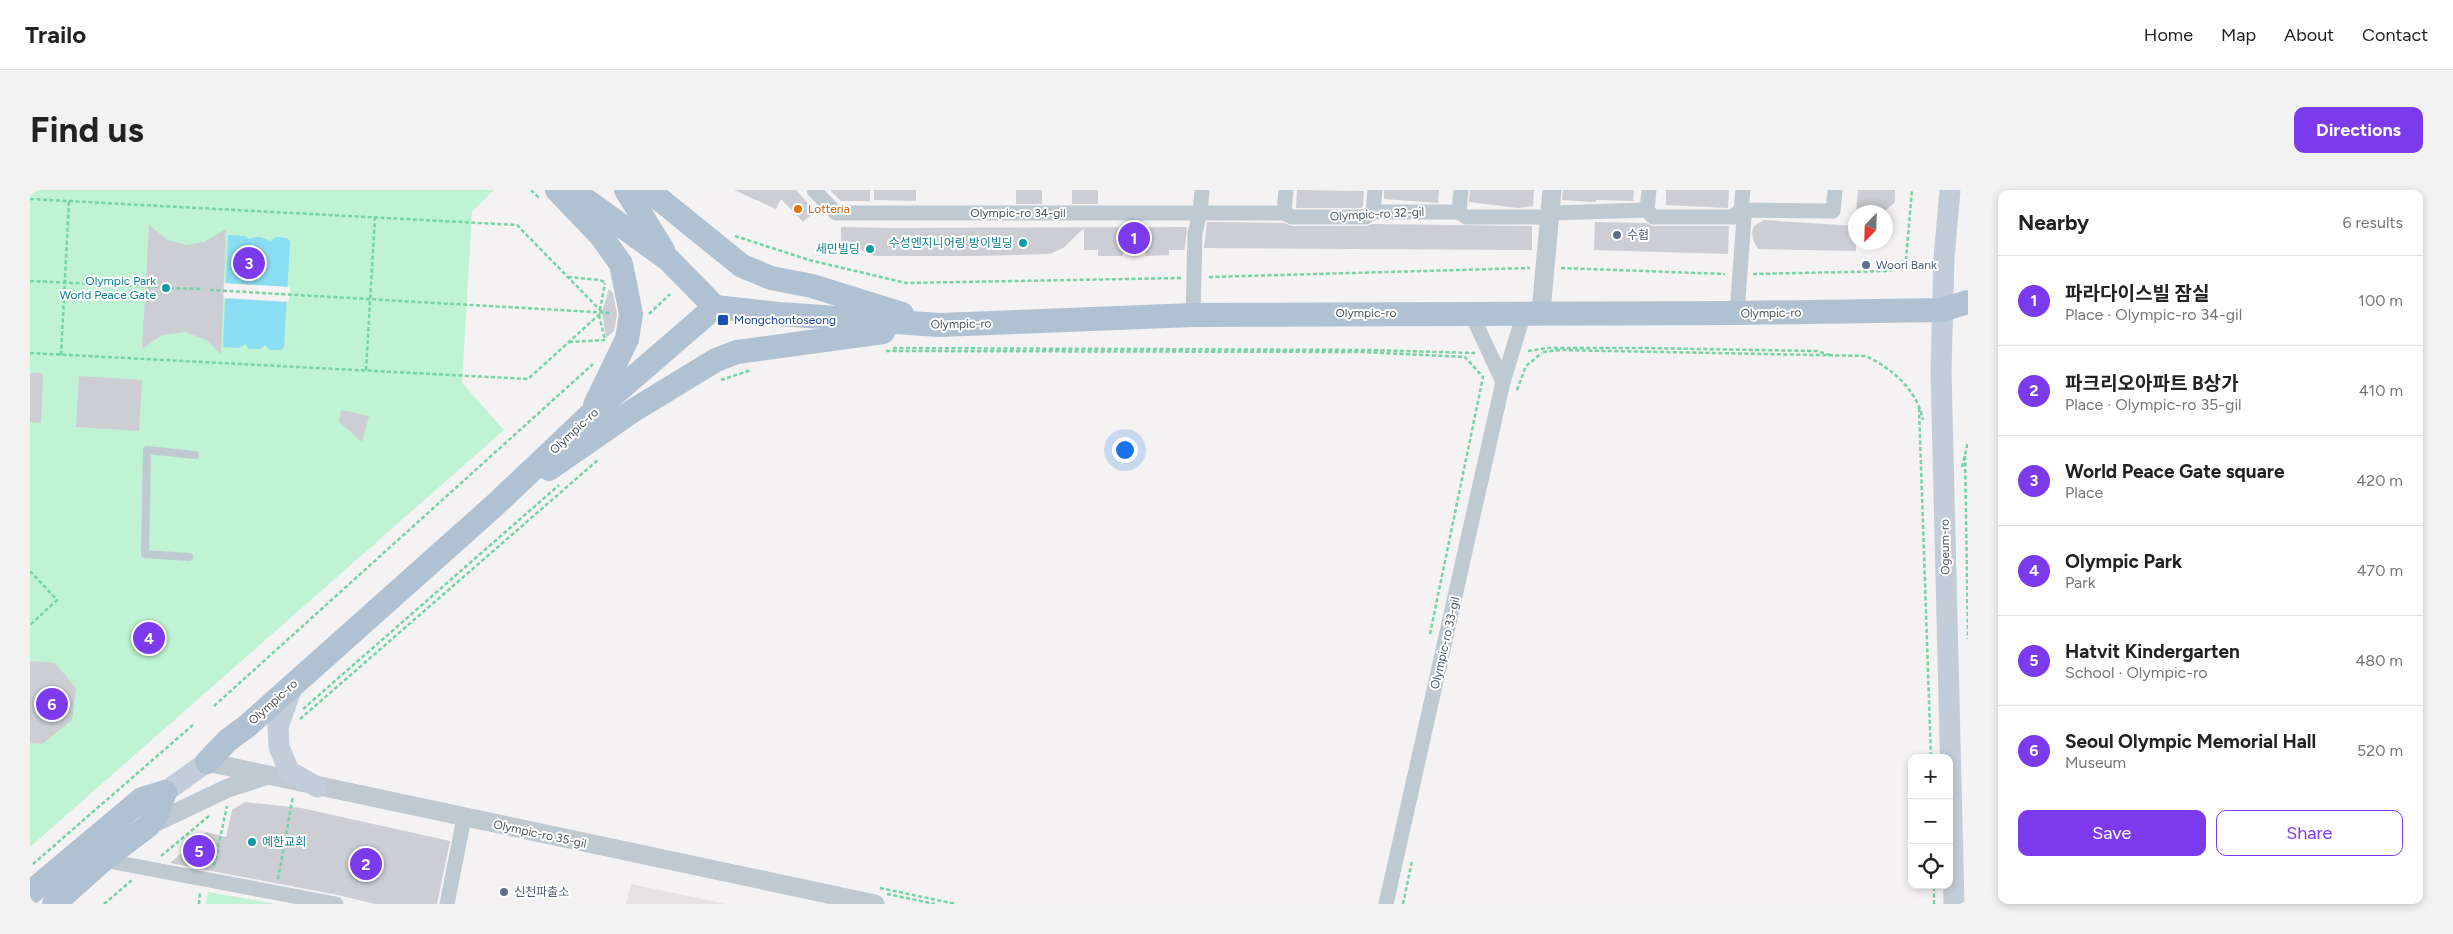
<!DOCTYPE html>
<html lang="en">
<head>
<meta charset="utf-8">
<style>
  body { margin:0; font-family:Figtree,"Noto Sans KR",sans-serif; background:#f2f2f2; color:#222 }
  .controls { position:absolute; right:15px; bottom:15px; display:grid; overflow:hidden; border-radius:10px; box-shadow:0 2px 8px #0003 }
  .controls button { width:45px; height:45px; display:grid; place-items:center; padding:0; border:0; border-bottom:1px solid #e0e0e0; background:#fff; color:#222; font:25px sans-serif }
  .compass { position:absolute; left:1818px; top:15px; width:45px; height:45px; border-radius:50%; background:#fff; box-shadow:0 2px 8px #0003; rotate:203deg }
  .you { position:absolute; left:1094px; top:259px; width:18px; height:18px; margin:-12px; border:4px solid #fff; border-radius:50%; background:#1a73e8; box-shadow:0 0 0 8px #1a73e833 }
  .badge { display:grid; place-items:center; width:32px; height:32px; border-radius:50%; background:#7c3aed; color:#fff; font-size:16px; font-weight:700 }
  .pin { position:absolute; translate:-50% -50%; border:2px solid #fff; box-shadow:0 1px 5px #0006 }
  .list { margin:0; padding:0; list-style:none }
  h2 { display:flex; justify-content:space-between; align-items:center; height:65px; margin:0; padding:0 20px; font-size:21px }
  h2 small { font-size:16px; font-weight:400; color:#767676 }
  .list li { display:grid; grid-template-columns:32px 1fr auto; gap:15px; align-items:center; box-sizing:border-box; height:90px; padding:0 20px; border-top:1px solid #e0e0e0 }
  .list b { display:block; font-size:19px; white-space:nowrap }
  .list p { margin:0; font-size:16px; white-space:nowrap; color:#767676 }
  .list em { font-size:16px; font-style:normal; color:#767676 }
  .actions { display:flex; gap:10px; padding:15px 20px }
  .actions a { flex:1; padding:11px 0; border:1px solid #7c3aed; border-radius:10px; text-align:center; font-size:18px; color:#7c3aed }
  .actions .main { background:#7c3aed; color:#fff }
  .icon { flex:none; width:28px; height:28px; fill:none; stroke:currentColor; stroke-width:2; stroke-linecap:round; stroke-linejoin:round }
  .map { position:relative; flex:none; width:1938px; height:714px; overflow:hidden; border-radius:10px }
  header { display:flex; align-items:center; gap:30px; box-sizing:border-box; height:70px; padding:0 25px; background:#fff; border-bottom:1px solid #e0e0e0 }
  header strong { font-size:24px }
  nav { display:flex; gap:28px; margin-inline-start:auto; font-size:18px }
  .intro { display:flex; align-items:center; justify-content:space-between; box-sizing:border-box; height:120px; padding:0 30px }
  h1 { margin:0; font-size:35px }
  .button { padding:12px 22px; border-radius:10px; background:#7c3aed; color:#fff; font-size:18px; font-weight:700 }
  main { display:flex; gap:30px; padding:0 30px }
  aside { flex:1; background:#fff; border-radius:10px; box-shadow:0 2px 8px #0003 }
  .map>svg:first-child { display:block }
  .education { fill:#e5e3e4 }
  .green { fill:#bff3d3 }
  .water { fill:#8addf2 }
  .pier { fill:#f4f2f2 }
  .building { fill:#ccced4 }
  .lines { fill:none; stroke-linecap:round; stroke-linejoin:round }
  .path { stroke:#74d4a4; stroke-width:2.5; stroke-dasharray:4 2.5; stroke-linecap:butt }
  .service { stroke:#bfc9d2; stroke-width:8 }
  .minor { stroke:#bfc9d2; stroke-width:15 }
  .tertiary { stroke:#bfc9d2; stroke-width:19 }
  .secondary { stroke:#c2cdd9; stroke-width:21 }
  .primary { stroke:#b0c1d2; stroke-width:24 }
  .food-dot { fill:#e8710a; stroke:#fff; stroke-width:2 }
  .service-dot { fill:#5c6f8a; stroke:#fff; stroke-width:2 }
  .culture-dot { fill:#0f9aa8; stroke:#fff; stroke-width:2 }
  .transit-dot { fill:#1a4fb4; stroke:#fff; stroke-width:2 }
  .labels { text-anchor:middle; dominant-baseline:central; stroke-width:4; stroke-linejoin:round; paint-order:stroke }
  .food-label { font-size:12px; fill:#c56008; stroke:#fff; text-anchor:start }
  .street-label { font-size:12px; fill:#485561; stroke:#fff }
  .service-label { font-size:12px; fill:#4e5e75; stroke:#fff; text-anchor:start }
  .culture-label { font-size:12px; fill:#0d838f; stroke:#fff; text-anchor:end }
  .transit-label { font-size:12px; fill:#164399; stroke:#fff; text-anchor:start }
</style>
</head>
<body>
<header>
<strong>Trailo</strong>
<nav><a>Home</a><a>Map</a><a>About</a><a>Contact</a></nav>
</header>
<div class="intro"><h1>Find us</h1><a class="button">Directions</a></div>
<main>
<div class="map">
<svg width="1938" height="714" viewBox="0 0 1938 714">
  <rect width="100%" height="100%" fill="#f4f2f2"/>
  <polygon class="education" points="601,694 696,714 596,714"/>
  <g class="green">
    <polygon points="0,0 464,0 442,22 432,193 474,240 0,657"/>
    <polygon points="178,702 246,714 176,714"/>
  </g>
  <path class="water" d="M198 45 215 46 220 49C231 45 231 48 241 51L246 47 257 48 260 52 254 157 251 160H240L235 155 230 159H219L215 154 209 158 193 157Z"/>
  <polygon class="pier" points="193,93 260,97 259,112 193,108"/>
  <g class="building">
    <polygon points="704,0 766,0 785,21 773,32 751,9 746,19"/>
    <polygon points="800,0 840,0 840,11 811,11"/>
    <polygon points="844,0 886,0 886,11 844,10"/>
    <rect x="986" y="0" width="26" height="14"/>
    <rect x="1042" y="0" width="26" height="14"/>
    <polygon points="1267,0 1334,1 1333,16 1331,18 1266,18"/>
    <polygon points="1354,0 1409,0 1408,13 1354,9"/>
    <polygon points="1440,0 1504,0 1503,16 1488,18 1439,12"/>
    <polygon points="1533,0 1604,0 1603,11 1566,10 1566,12 1562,12 1532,10"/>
    <polygon points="1636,0 1699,0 1698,18 1636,15"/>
    <polygon points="1828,0 1865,0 1865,12 1854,22 1826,22"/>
    <polygon points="1734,30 1826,36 1826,61 1728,59 1724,52 1722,42 1724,36"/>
    <polygon points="1177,32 1254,33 1262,36 1336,36 1343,34 1502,36 1502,60 1174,58"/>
    <polygon points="1565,32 1616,33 1623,36 1699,36 1698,64 1564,60"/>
    <polygon points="119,35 138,50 156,55 174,52 196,39 191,164 176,150 155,142 132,145 112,159"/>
    <polygon points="811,37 863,38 1157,37 1155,58 1154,60 1139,60 1139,65 1115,66 1115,62 1093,62 1093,66 1068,66 1068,60 1054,60 1054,38 1033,58 1020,64 948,66 844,66 811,51"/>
    <polygon points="579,99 583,103 587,124 584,141 576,148 572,122"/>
    <polygon points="0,183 13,183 11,233 0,232"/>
    <polygon points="49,186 112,190 109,241 46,237"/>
    <polygon points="311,220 339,226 332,252 309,232"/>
    <polygon points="0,471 25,473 46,498 42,530 12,554 0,553"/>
    <polygon points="215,612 271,618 420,651 407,714 345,714 308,705 140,673 176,642 196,647 202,620"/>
  </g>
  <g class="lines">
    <g class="path">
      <polyline points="501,0 510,9"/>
      <polyline points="0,9 487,35 572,122"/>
      <polyline points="705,46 779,70 876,93 1151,88"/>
      <polyline points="1531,78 1695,84"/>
      <polyline points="1723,84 1860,81 1876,69 1882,0"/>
      <polyline points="538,87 570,90 576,93"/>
      <polyline points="1179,87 1500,78"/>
      <polyline points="0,91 131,97"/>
      <polyline points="140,98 173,99"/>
      <polyline points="180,100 581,123"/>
      <polyline points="570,120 575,93"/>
      <polyline points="619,124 640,104"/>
      <polyline points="569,125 575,150"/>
      <polyline points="539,152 575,150"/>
      <polyline points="863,158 1339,160 1445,163"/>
      <polyline points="856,161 1332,162 1435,167"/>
      <polyline points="1498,161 1517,158 1613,158 1787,161 1800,165"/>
      <path d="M1513 162 1530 160 1836 166C1863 179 1887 200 1893 230"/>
      <polyline points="0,163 498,189 572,122"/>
      <polyline points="31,165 39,11"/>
      <polyline points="336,180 345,27"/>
      <polyline points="691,190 721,180"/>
      <polyline points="1487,200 1496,176 1512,163"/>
      <polyline points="1889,218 1901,568"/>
      <polyline points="1935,266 1938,449"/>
      <polyline points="1932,277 1938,252"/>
      <polyline points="0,381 27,410 0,435"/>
      <polyline points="1400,444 1453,187 1435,167"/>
      <polyline points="184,516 563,174"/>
      <polyline points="273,519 529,295"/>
      <polyline points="270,529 569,269"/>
      <polyline points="131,666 179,626"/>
      <polyline points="3,674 164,534"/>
      <polyline points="184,676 197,616"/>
      <polyline points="248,689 263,606"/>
      <polyline points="850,698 926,714"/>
      <polyline points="857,704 905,714"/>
      <polyline points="74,714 102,690"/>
      <polyline points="169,714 170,702"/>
      <polyline points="1373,714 1382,671"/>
      <polyline points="1904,714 1904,695"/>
    </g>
    <polyline class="service" points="159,367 115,364 117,260 165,265"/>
    <g class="minor">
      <polyline points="784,0 806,23 1254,23 1262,27 1336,27 1343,22 1429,22 1436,27 1514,27 1521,23 1617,20 1623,27 1703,27 1711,20 1803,21 1805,0"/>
      <polyline points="1617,20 1619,0"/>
      <polyline points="1343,22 1345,0"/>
      <polyline points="1429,22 1431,0"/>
      <polyline points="1254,23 1256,0"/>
      <polyline points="1441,123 1473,192"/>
      <polyline points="1707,123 1714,28 1711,20 1713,0"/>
      <polyline points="1163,125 1165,43 1170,23 1172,0"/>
      <polyline points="73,670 306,714"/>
      <polyline points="417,714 434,628"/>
      <polyline points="1356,714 1473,192 1494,123"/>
    </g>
    <g class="tertiary">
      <polyline points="1511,122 1522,0"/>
      <polyline points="177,572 845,714"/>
      <polyline points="118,636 198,598 235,586"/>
    </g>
    <g class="secondary">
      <polyline points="1920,0 1914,68 1911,181 1924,714"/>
      <polyline points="263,494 248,537 249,557 259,581 287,597"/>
      <polyline points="135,602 177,572"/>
    </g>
    <g class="primary">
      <polyline points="527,0 571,46 591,74 601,124 597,149 565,215"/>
      <polyline points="542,0 639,70 685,117"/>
      <polyline points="596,0 633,60"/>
      <polyline points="618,0 712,76 741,88 782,96 872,124"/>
      <polyline points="519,279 604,220 686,170 707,162 853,142"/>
      <polyline points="177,572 198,550 216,537 465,315 559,226 685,117 749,124 909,135 1163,125 1707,123 1912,120 1938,112"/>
      <polyline points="0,703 112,609 135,602"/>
      <polyline points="24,714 73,670 118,636 127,624 135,602"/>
    </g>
  </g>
  <circle class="food-dot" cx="768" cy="19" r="5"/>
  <g class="service-dot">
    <circle cx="1587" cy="45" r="5"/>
    <circle cx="1836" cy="75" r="5"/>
    <circle cx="474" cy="702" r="5"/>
  </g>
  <g class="culture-dot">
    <circle cx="993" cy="53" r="5"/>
    <circle cx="840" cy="59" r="5"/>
    <circle cx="136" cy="98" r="5"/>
    <circle cx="222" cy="652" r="5"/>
  </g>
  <rect class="transit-dot" x="687" y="124" width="12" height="12" rx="2.5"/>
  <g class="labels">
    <g class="food-label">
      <text x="778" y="19">Lotteria</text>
    </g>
    <g class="street-label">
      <text x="988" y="23">Olympic-ro 34-gil</text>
      <text transform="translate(1347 24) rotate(-3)">Olympic-ro 32-gil</text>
      <text x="1336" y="123">Olympic-ro</text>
      <text transform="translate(1741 123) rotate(-1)">Olympic-ro</text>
      <text transform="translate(931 134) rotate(-1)">Olympic-ro</text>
      <text transform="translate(544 241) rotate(-43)">Olympic-ro</text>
      <text transform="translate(1915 357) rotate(-91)">Ogeum-ro</text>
      <text transform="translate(1415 453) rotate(-77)">Olympic-ro 33-gil</text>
      <text transform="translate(243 512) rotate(-42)">Olympic-ro</text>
      <text transform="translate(510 644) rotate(12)">Olympic-ro 35-gil</text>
    </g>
    <g class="service-label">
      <text x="1597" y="45">수협</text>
      <text x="1846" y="75">Woori Bank</text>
      <text x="484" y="702">신천파출소</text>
    </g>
    <g class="culture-label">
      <text x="983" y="53">수성엔지니어링 방이빌딩</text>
      <text x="830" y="59">세민빌딩</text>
      <text x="126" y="91">Olympic Park<tspan x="126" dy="14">World Peace Gate</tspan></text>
      <text x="232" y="652" text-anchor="start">예한교회</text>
    </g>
    <g class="transit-label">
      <text x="704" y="130">Mongchontoseong</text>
    </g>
  </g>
</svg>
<div class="controls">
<button>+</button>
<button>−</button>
<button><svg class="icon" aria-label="locate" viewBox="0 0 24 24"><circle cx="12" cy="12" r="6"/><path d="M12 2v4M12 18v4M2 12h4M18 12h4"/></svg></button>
</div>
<svg class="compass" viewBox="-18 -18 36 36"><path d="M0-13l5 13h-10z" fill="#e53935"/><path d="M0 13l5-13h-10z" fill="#767676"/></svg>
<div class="you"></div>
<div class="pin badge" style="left:1104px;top:48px">1</div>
<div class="pin badge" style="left:336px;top:674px">2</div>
<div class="pin badge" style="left:219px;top:73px">3</div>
<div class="pin badge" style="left:119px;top:448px">4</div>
<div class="pin badge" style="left:169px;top:661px">5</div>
<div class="pin badge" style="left:22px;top:514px">6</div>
</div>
<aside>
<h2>Nearby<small>6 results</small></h2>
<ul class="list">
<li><span class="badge">1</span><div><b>파라다이스빌 잠실</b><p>Place · Olympic-ro 34-gil</p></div><em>100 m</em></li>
<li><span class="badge">2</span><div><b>파크리오아파트 B상가</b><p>Place · Olympic-ro 35-gil</p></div><em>410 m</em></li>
<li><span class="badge">3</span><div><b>World Peace Gate square</b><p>Place</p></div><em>420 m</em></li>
<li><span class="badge">4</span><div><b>Olympic Park</b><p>Park</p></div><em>470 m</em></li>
<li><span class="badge">5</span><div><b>Hatvit Kindergarten</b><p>School · Olympic-ro</p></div><em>480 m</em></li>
<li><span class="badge">6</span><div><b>Seoul Olympic Memorial Hall</b><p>Museum</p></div><em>520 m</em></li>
</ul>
<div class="actions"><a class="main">Save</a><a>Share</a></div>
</aside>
</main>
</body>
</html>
